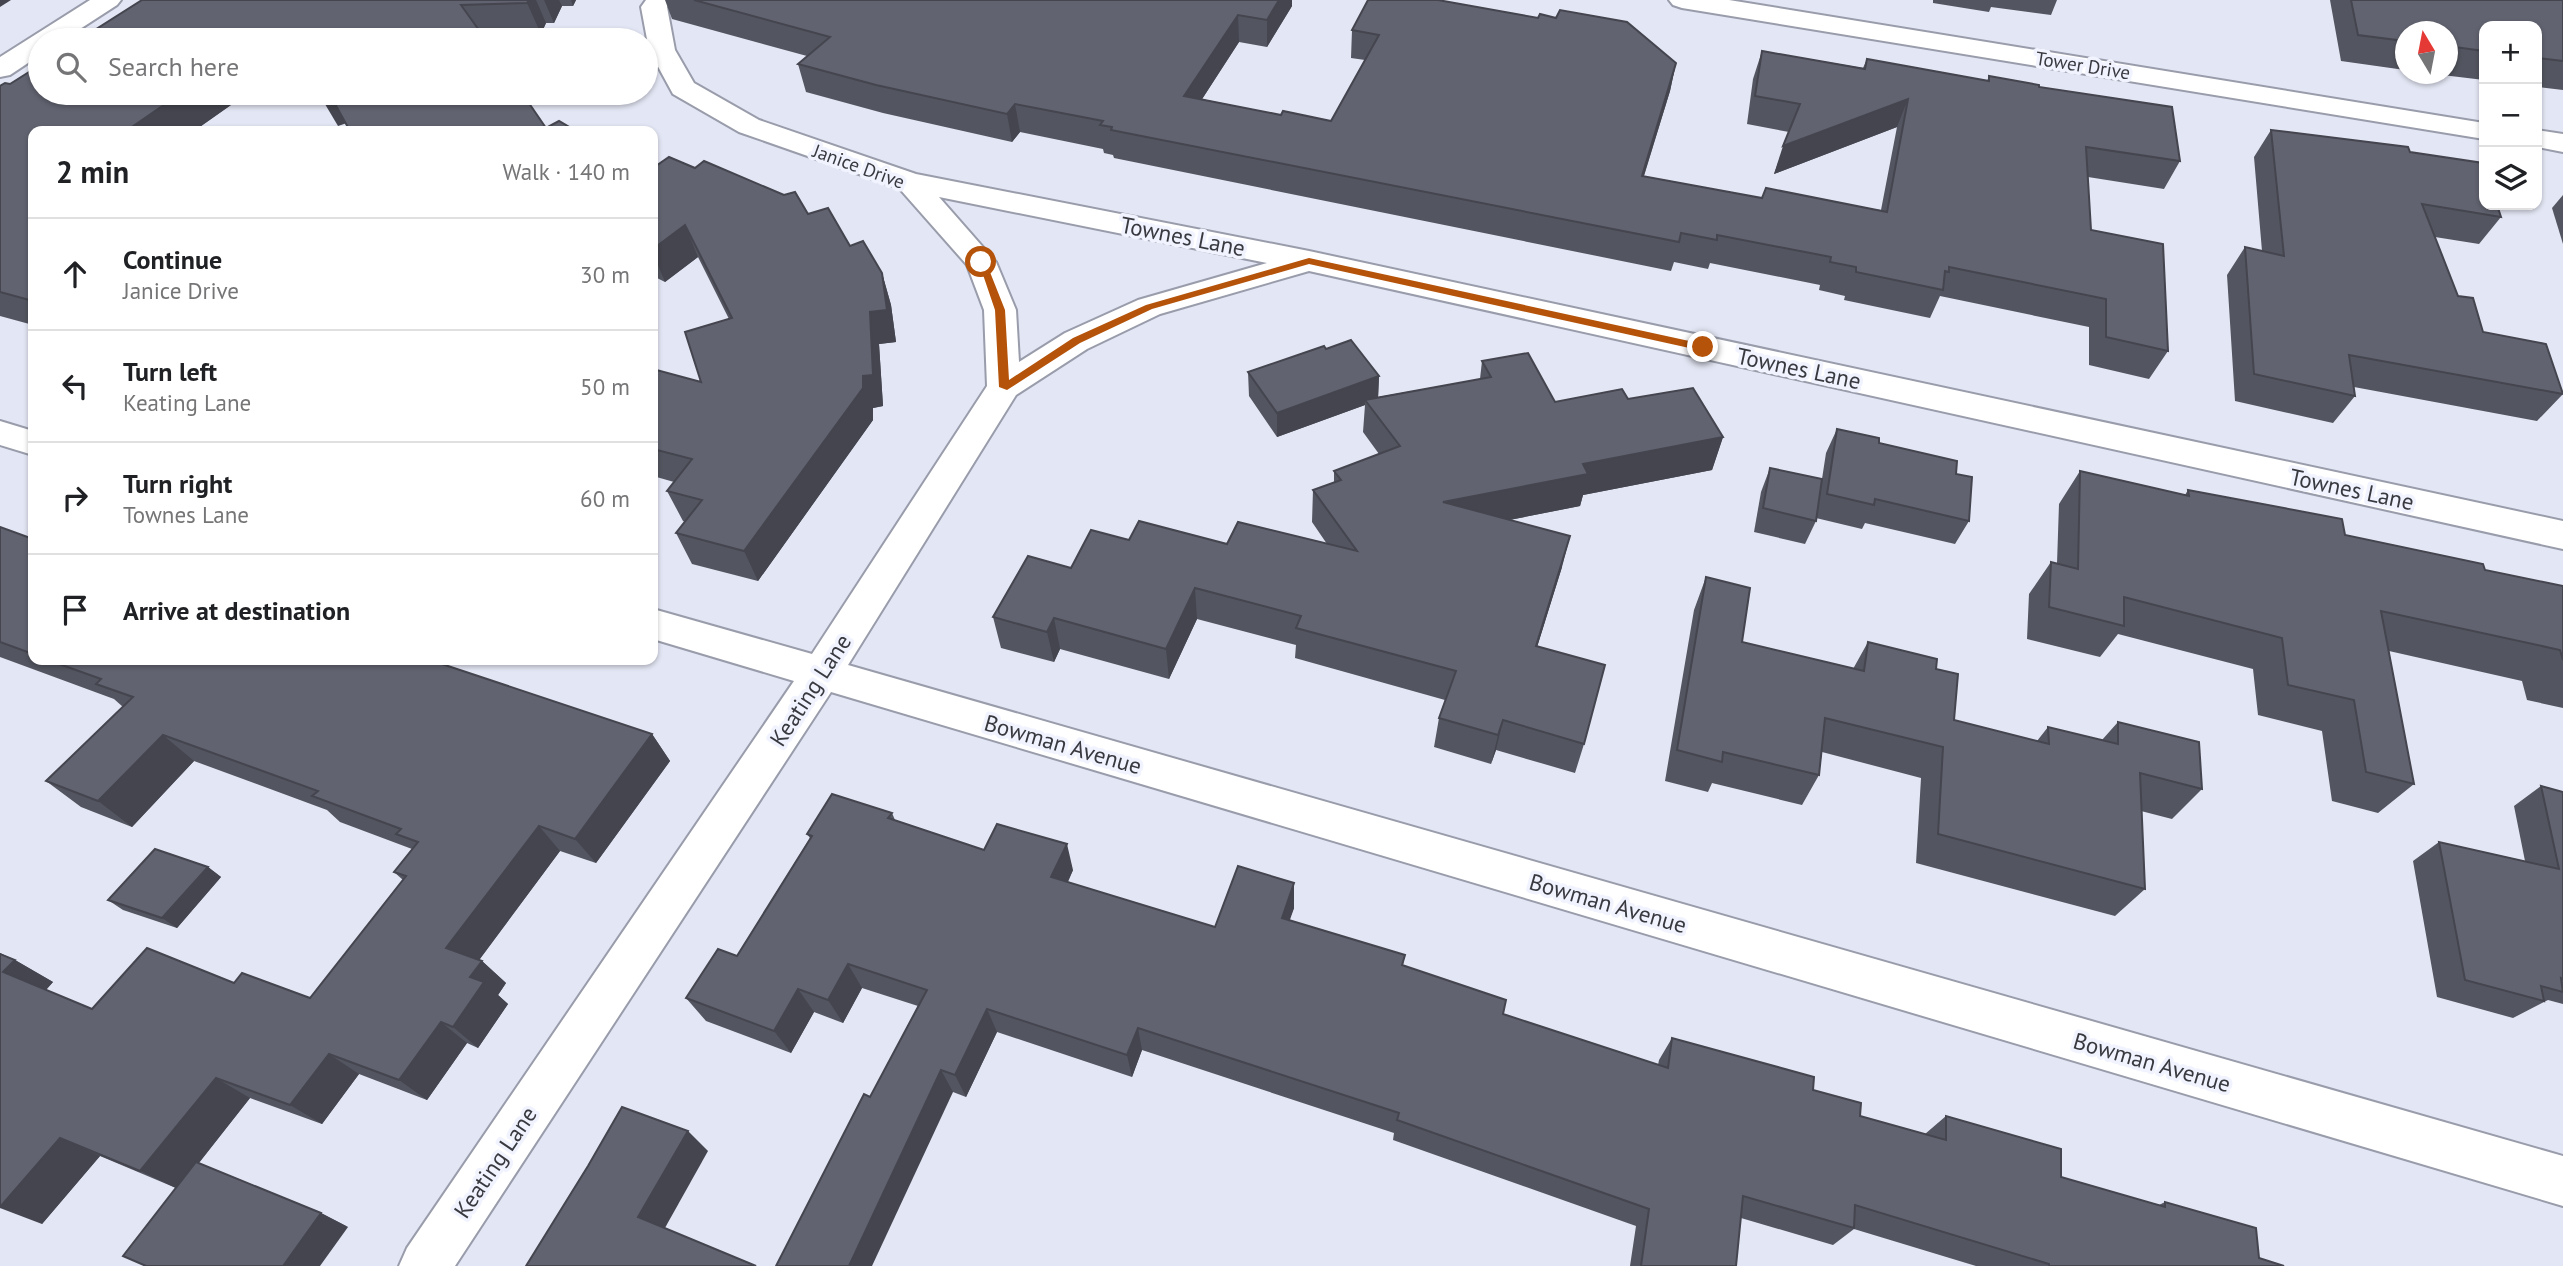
<!DOCTYPE html>
<html lang="en">
<head>
<meta charset="utf-8">
<style>
  body { margin:0; font-family:"PT Sans",sans-serif; background:#f6f6f6; color:#202124 }
  .controls { position:absolute; right:21px; top:21px; display:grid; overflow:hidden; border-radius:14px; box-shadow:0 2px 5px #0004 }
  .controls button { width:63px; height:63px; display:grid; place-items:center; padding:0; border:0; border-bottom:2px solid #e0e0e0; background:#fff; color:#202124; font:35px sans-serif }
  .compass { position:absolute; left:2395px; top:21px; width:63px; height:63px; border-radius:50%; background:#fff; box-shadow:0 2px 5px #0004; rotate:350deg }
  .stop { position:absolute; width:21px; height:21px; margin:-16px; border:5px solid #b45309; border-radius:50%; background:#fff }
  .stop.end { background:#b45309; border-color:#fff; box-shadow:0 2px 7px #0008 }
  .list { margin:0; padding:0; list-style:none }
  h2 { display:flex; justify-content:space-between; align-items:center; height:91px; margin:0; padding:0 28px; font-size:30px }
  h2 small { font-size:23px; font-weight:400; color:#757577 }
  .list li { display:grid; grid-template-columns:46px 1fr auto; gap:21px; align-items:center; box-sizing:border-box; height:112px; padding:0 28px; border-top:2px solid #e0e0e0 }
  .list b { display:block; font-size:26px; white-space:nowrap }
  .list p { margin:0; font-size:23px; white-space:nowrap; color:#757577 }
  .list em { font-size:23px; font-style:normal; color:#757577 }
  .icon { flex:none; width:38px; height:38px; fill:none; stroke:currentColor; stroke-width:2; stroke-linecap:round; stroke-linejoin:round }
  .map { position:relative; flex:none; width:2563px; height:1266px; overflow:hidden }
  .search { position:absolute; background:#fff; box-shadow:0 2px 5px #0004; left:28px; top:28px; width:630px; height:77px; display:flex; align-items:center; gap:18px; box-sizing:border-box; padding:0 24px; border-radius:38px; color:#757577; font-size:26px }
  .panel { position:absolute; background:#fff; box-shadow:0 2px 5px #0004; left:28px; top:126px; width:630px; height:539px; border-radius:14px }
  .map>svg:first-child { display:block }
  .lines { fill:none; stroke-linecap:round; stroke-linejoin:round }
  .minor-casing { stroke:#999caa; stroke-width:4 }
  .minor { fill:#fff; fill-rule:evenodd }
  .wall { fill:#535560 }
  .shaded-wall { fill:#44454e }
  .building { fill:#616370; stroke:#44454e; stroke-width:2 }
  .route { fill:#b45309 }
  .labels { text-anchor:middle; dominant-baseline:central; stroke-width:7; stroke-linejoin:round; paint-order:stroke }
  .far-street-label { font-size:19px; fill:#393a40; stroke:#f1f3ff }
  .street-label { font-size:23px; fill:#393a40; stroke:#f1f3ff }
</style>
</head>
<body>
<div class="map">
<svg width="2563" height="1266" viewBox="0 0 2563 1266">
  <rect width="100%" height="100%" fill="#e3e6f4"/>
  <g class="lines">
    <g class="minor-casing">
      <g id="minor">
        <polygon points="90,0 121,0 117,5 63,40 40,40 40,55 10,75 0,77 0,57"/>
        <path d="M646 0H672L667 7 675 50 694 83 759 120 916 174 1309 251 2563 521V549L1309 271 1160 314 1087 349 1016 395 848 665 2563 1156V1206L831 692 455 1266H399L407 1248 794 681 653 639V609L812 654 987 386 984 310 967 265 899 188 739 132 673 94 649 50 641 7ZM939 197 1267 263 1138 300 1065 333 1019 362 1016 310 996 262Z"/>
        <polygon points="1669,0 1729,0 2484,123 2484,139 1682,8 1673,5"/>
        <polygon points="2537,130 2563,134 2563,152 2537,147"/>
        <polygon points="0,421 33,431 33,455 0,445"/>
      </g>
    </g>
    <use href="#minor" class="minor"/>
  </g>
  <g class="wall">
    <polygon points="142,0 576,0 573,6 562,6 554,23 546,23 541,34 483,36"/>
    <polygon points="665,0 1292,0 1292,6 1267,47 1239,42 1202,99 1281,115 1331,121 1365,60 1351,58 1352,30 1676,63 1670,91 1644,176 1762,198 1881,210 1897,127 1774,174 1789,132 1747,124 1753,79 1762,51 1863,68 1867,59 1987,81 1989,76 2039,87 2180,161 2164,189 2088,177 2091,230 2168,351 2149,379 2089,365 2089,327 1940,296 1930,318 1844,300 1845,296 1819,290 1820,285 1710,263 1708,269 1674,262 1671,271 1114,158 1113,155 1104,153 1103,149 1020,132 1012,142 883,113 806,92 798,64 807,56 672,19"/>
    <polygon points="1933,0 2057,0 2051,15 1991,7 1989,12 1933,3"/>
    <polygon points="2330,0 2563,0 2563,90 2537,87 2537,26 2484,26 2484,80 2434,74 2447,74 2447,32 2405,32 2405,70 2341,61"/>
    <polygon points="10,84 248,93 194,131 33,131 33,325 0,316 0,86"/>
    <polygon points="2271,130 2410,152 2501,217 2479,244 2435,237 2458,296 2483,332 2563,394 2537,421 2354,387 2355,396 2333,423 2235,401 2227,275 2245,247 2262,251 2254,157"/>
    <polygon points="653,168 808,214 850,246 882,273 891,305 896,342 879,344 883,406 873,408 873,420 758,581 692,564 676,533 685,522 683,521 667,491 674,482 653,476 653,369 701,382 729,319 698,257 665,282 653,276"/>
    <polygon points="2563,195 2563,244 2552,208"/>
    <polygon points="1326,349 1379,376 1378,397 1480,379 1482,361 1555,402 1628,399 1723,437 1712,470 1583,495 1580,506 1509,520 1562,567 1537,647 1584,744 1575,773 1496,750 1491,764 1434,747 1439,718 1445,700 1295,658 1296,645 1197,619 1169,679 1060,649 1054,662 1001,648 993,617 1071,568 1129,540 1227,544 1327,544 1312,522 1313,490 1334,483 1334,471 1379,454 1363,432 1365,405 1277,437 1249,396 1248,372"/>
    <polygon points="1837,429 1879,443 1956,474 1969,521 1955,544 1865,523 1862,529 1816,518 1826,453"/>
    <polygon points="1770,468 1816,521 1805,544 1754,532 1761,492"/>
    <polygon points="2080,471 2185,495 2188,490 2345,535 2485,570 2563,586 2563,708 2527,700 2522,681 2389,651 2414,784 2378,813 2332,801 2322,731 2258,715 2253,669 2118,634 2100,657 2027,639 2029,594 2051,562 2057,564 2059,504"/>
    <polygon points="0,527 33,539 33,660 430,660 652,734 670,761 596,863 560,851 479,960 482,961 506,983 498,995 508,1004 478,1048 467,1043 427,1100 359,1074 322,1124 250,1098 199,1163 321,1213 348,1227 176,1188 100,1156 42,1224 0,953 15,960 53,982 46,990 92,1009 234,983 310,998 403,880 394,872 412,849 340,822 327,810 194,761 132,827 81,807 46,781 123,707 114,699 0,657"/>
    <polygon points="1706,577 1742,642 1853,669 1868,642 1936,669 1954,720 2037,741 2048,727 2102,740 2118,722 2202,789 2172,819 2141,811 2145,889 2115,916 1916,863 1921,778 1822,752 1819,775 1802,805 1712,783 1708,792 1665,781 1694,610"/>
    <polygon points="2541,786 2563,792 2563,1004 2548,1000 2513,1018 2437,997 2413,861 2439,842 2525,861 2514,806"/>
    <polygon points="892,813 895,820 984,850 1073,870 1068,882 1215,927 1294,883 1294,908 1289,920 1405,955 1403,965 1503,1014 1658,1065 1659,1060 1672,1038 1813,1090 1860,1116 1925,1134 1946,1116 2061,1177 2159,1205 2165,1202 2259,1258 2284,1266 1976,1266 1854,1229 1833,1245 1741,1218 1736,1266 1630,1266 1636,1226 1393,1140 1394,1133 1142,1050 1132,1077 997,1032 966,1097 953,1092 870,1097 918,1006 862,988 843,1023 814,1012 791,1053 706,1021 686,998 737,956 810,838 807,834"/>
    <polygon points="208,867 221,877 177,928 123,910 108,900"/>
  </g>
  <g class="shaded-wall">
    <polygon points="0,0 11,0 0,7"/>
    <polygon points="529,0 536,0 546,23 541,34 527,3"/>
    <polygon points="544,0 559,0 562,6 554,23"/>
    <polygon points="571,0 576,0 573,6"/>
    <polygon points="1279,0 1292,0 1292,6 1267,47 1267,20"/>
    <polygon points="1238,15 1239,42 1186,124 1184,96"/>
    <polygon points="1676,63 1670,91 1635,204 1642,176"/>
    <polygon points="181,93 248,93 194,131 126,131"/>
    <polygon points="324,93 329,93 347,123 338,126 319,94"/>
    <polygon points="1908,99 1897,127 1774,174 1783,146"/>
    <polygon points="1015,104 1020,132 1012,142 1007,114"/>
    <polygon points="685,225 698,257 665,282 653,253 653,249"/>
    <polygon points="882,273 891,305 896,342 879,344 883,406 873,408 873,420 758,581 744,551 870,312"/>
    <polygon points="1379,376 1378,400 1365,400 1365,405 1277,437 1277,413"/>
    <polygon points="1723,437 1712,470 1583,495 1580,506 1438,534 1443,502 1583,464"/>
    <polygon points="1570,536 1562,567 1528,676 1536,646"/>
    <polygon points="1195,588 1197,619 1169,679 1166,649"/>
    <polygon points="1054,618 1060,649 1054,662 1047,632"/>
    <polygon points="1503,720 1496,750 1491,764 1498,735"/>
    <polygon points="652,734 670,761 596,863 575,839"/>
    <polygon points="163,735 194,761 132,827 98,801"/>
    <polygon points="539,826 560,851 471,971 446,948"/>
    <polygon points="1067,844 1073,870 1058,902 1051,877"/>
    <polygon points="208,867 221,877 177,928 162,918"/>
    <polygon points="1294,883 1294,908 1282,943 1282,918"/>
    <polygon points="0,953 14,961 15,960 53,982 42,994 3,972 0,959"/>
    <polygon points="482,961 506,983 498,995 508,1004 478,1048 453,1027 470,977"/>
    <polygon points="848,964 862,988 843,1023 828,1000"/>
    <polygon points="798,989 814,1012 791,1053 774,1031"/>
    <polygon points="987,1009 997,1032 966,1097 955,1075"/>
    <polygon points="441,1022 467,1043 427,1100 399,1080"/>
    <polygon points="1138,1028 1142,1050 1132,1077 1127,1055"/>
    <polygon points="329,1054 359,1074 322,1124 290,1105"/>
    <polygon points="941,1070 953,1092 872,1266 849,1266"/>
    <polygon points="216,1078 250,1098 178,1189 140,1171"/>
    <polygon points="688,1131 708,1151 661,1235 638,1217"/>
    <polygon points="60,1138 100,1156 42,1224 0,1208 0,1207"/>
    <polygon points="321,1213 348,1227 320,1266 283,1266"/>
  </g>
  <g class="building">
    <polygon points="142,0 529,0 527,3 461,5 486,40 79,40"/>
    <polygon points="694,0 1279,0 1267,20 1238,15 1184,96 1281,115 1283,111 1331,121 1379,35 1352,30 1368,0 1438,0 1538,18 1540,14 1556,18 1560,10 1627,22 1676,63 1642,176 1762,198 1766,188 1887,212 1908,99 1783,146 1800,104 1755,96 1762,51 1865,69 1867,59 1989,81 1989,76 2039,85 2039,87 2172,107 2180,161 2086,147 2091,230 2163,244 2168,351 2106,337 2106,299 1949,267 1949,272 1945,271 1943,290 1856,272 1856,267 1830,262 1831,257 1717,235 1717,240 1681,233 1679,242 1111,130 1112,127 1100,125 1103,121 1015,104 1007,114 876,85 798,64 830,37"/>
    <polygon points="2351,0 2563,0 2563,61 2537,58 2537,26 2484,26 2484,51 2447,46 2447,32 2405,32 2405,41 2358,35"/>
    <polygon points="40,65 40,93 181,93 126,131 33,131 33,301 0,292 0,86 5,83 10,84"/>
    <polygon points="329,93 522,93 546,128 559,121 576,131 350,131"/>
    <polygon points="2271,130 2408,147 2410,152 2483,163 2484,168 2484,205 2497,205 2501,217 2422,204 2458,296 2473,298 2483,332 2546,344 2563,394 2349,355 2355,396 2254,374 2245,247 2284,256"/>
    <polygon points="669,157 695,168 704,161 784,195 795,192 808,214 828,208 850,246 863,241 882,273 887,310 870,312 873,375 863,376 863,388 744,551 676,533 702,500 667,491 692,459 653,449 653,369 701,382 685,332 732,318 685,225 653,249 653,168"/>
    <polygon points="1351,340 1379,376 1277,413 1248,372 1324,346 1326,349"/>
    <polygon points="1528,353 1555,402 1622,389 1628,399 1693,388 1723,437 1583,464 1588,474 1443,502 1570,536 1536,646 1605,665 1584,744 1503,720 1498,735 1439,718 1456,671 1296,628 1301,616 1195,588 1166,649 1054,618 1047,632 993,617 1028,556 1071,568 1091,530 1129,540 1139,521 1227,544 1238,522 1357,551 1313,490 1341,480 1334,471 1400,446 1365,400 1491,377 1482,361"/>
    <polygon points="1837,429 1879,438 1879,443 1957,461 1956,474 1972,477 1969,521 1875,499 1874,505 1827,494"/>
    <polygon points="1770,468 1822,479 1816,521 1763,508"/>
    <polygon points="2080,471 2189,496 2188,490 2342,519 2345,535 2483,564 2485,570 2563,586 2563,660 2560,650 2381,611 2414,784 2366,772 2354,700 2288,685 2282,638 2124,597 2124,626 2049,607 2051,562 2078,569"/>
    <polygon points="0,527 33,539 33,654 0,642"/>
    <polygon points="1706,577 1750,588 1742,642 1864,671 1868,642 1937,659 1936,669 1958,674 1954,720 2049,744 2048,727 2118,744 2118,722 2199,742 2202,789 2140,773 2145,889 1938,834 1943,747 1825,718 1819,775 1723,752 1722,762 1677,750"/>
    <polygon points="48,660 430,660 652,734 575,839 539,826 446,948 482,961 470,977 484,982 453,1027 441,1022 399,1080 329,1054 290,1105 216,1078 140,1171 60,1138 0,1207 0,954 15,960 3,972 92,1009 147,948 234,983 242,973 310,998 406,876 394,872 418,842 396,834 401,829 312,796 318,791 163,735 98,801 46,781 133,697 96,684 101,679"/>
    <polygon points="2541,786 2563,792 2563,979 2561,978 2563,992 2541,986 2544,1001 2465,980 2439,842 2559,869"/>
    <polygon points="832,794 892,813 888,818 984,850 997,824 1067,844 1051,877 1215,927 1238,866 1294,883 1282,918 1405,955 1402,965 1506,1000 1503,1014 1668,1068 1672,1038 1814,1077 1813,1090 1861,1103 1860,1116 1946,1140 1946,1116 2061,1149 2061,1177 2165,1207 2165,1202 2256,1228 2259,1258 2284,1266 2049,1266 2049,1264 1855,1205 1854,1228 1743,1196 1736,1266 1641,1266 1649,1209 1397,1120 1399,1113 1138,1028 1127,1055 987,1009 955,1075 941,1070 849,1266 776,1266 864,1094 870,1097 927,990 848,964 828,1000 798,989 774,1031 686,998 718,949 737,956 812,836 807,834"/>
    <polygon points="155,849 208,867 162,918 108,900"/>
    <polygon points="622,1107 688,1131 638,1217 756,1266 526,1266 588,1166"/>
    <polygon points="196,1162 321,1213 283,1266 146,1266 123,1256"/>
  </g>
  <polygon class="route" points="1309,258 1703,344 1708,347 1703,351 1309,264 1152,309 1080,343 1007,390 999,387 995,310 978,260 986,262 1005,310 1009,380 1073,338 1146,305"/>
  <g class="labels">
    <g class="far-street-label">
      <text transform="translate(2083 65) rotate(9)">Tower Drive</text>
      <text transform="translate(859 166) rotate(20)">Janice Drive</text>
    </g>
    <g class="street-label">
      <text transform="translate(1183 236) rotate(11)">Townes Lane</text>
      <text transform="translate(1799 368) rotate(12)">Townes Lane</text>
      <text transform="translate(2352 489) rotate(12)">Townes Lane</text>
      <text transform="translate(810 690) rotate(-57)">Keating Lane</text>
      <text transform="translate(1063 744) rotate(16)">Bowman Avenue</text>
      <text transform="translate(1608 903) rotate(16)">Bowman Avenue</text>
      <text transform="translate(2152 1062) rotate(16)">Bowman Avenue</text>
      <text transform="translate(495 1162) rotate(-56)">Keating Lane</text>
    </g>
  </g>
</svg>
<div class="controls">
<button>+</button>
<button>−</button>
<button><svg class="icon" aria-label="layers" viewBox="0 0 24 24"><path d="M12 4l9 5-9 5-9-5zM3 14l9 5 9-5"/></svg></button>
</div>
<svg class="compass" viewBox="-18 -18 36 36"><path d="M0-13l5 13h-10z" fill="#e53935"/><path d="M0 13l5-13h-10z" fill="#757577"/></svg>
<div class="stop" style="left:981px;top:262px"></div>
<div class="stop end" style="left:1703px;top:347px"></div>
<div class="search"><svg class="icon" aria-label="search" viewBox="0 0 24 24"><circle cx="10" cy="10" r="6"/><path d="M15 15l6 6"/></svg>Search here</div>
<section class="panel">
<h2>2 min<small>Walk · 140 m</small></h2>
<ul class="list">
<li><svg class="icon" aria-label="ahead" viewBox="0 0 24 24"><path d="M12 20V5M6 11l6-6 6 6"/></svg><div><b>Continue</b><p>Janice Drive</p></div><em>30 m</em></li>
<li><svg class="icon" aria-label="left" viewBox="0 0 24 24"><path d="M17 20v-9H6M10 6l-5 5 5 5"/></svg><div><b>Turn left</b><p>Keating Lane</p></div><em>50 m</em></li>
<li><svg class="icon" aria-label="right" viewBox="0 0 24 24"><path d="M7 20v-9h11M14 6l5 5-5 5"/></svg><div><b>Turn right</b><p>Townes Lane</p></div><em>60 m</em></li>
<li><svg class="icon" aria-label="arrive" viewBox="0 0 24 24"><path d="M6 21V4h12l-3 4 3 4H6"/></svg><div><b>Arrive at destination</b></div></li>
</ul>
</section>
</div>
</body>
</html>
